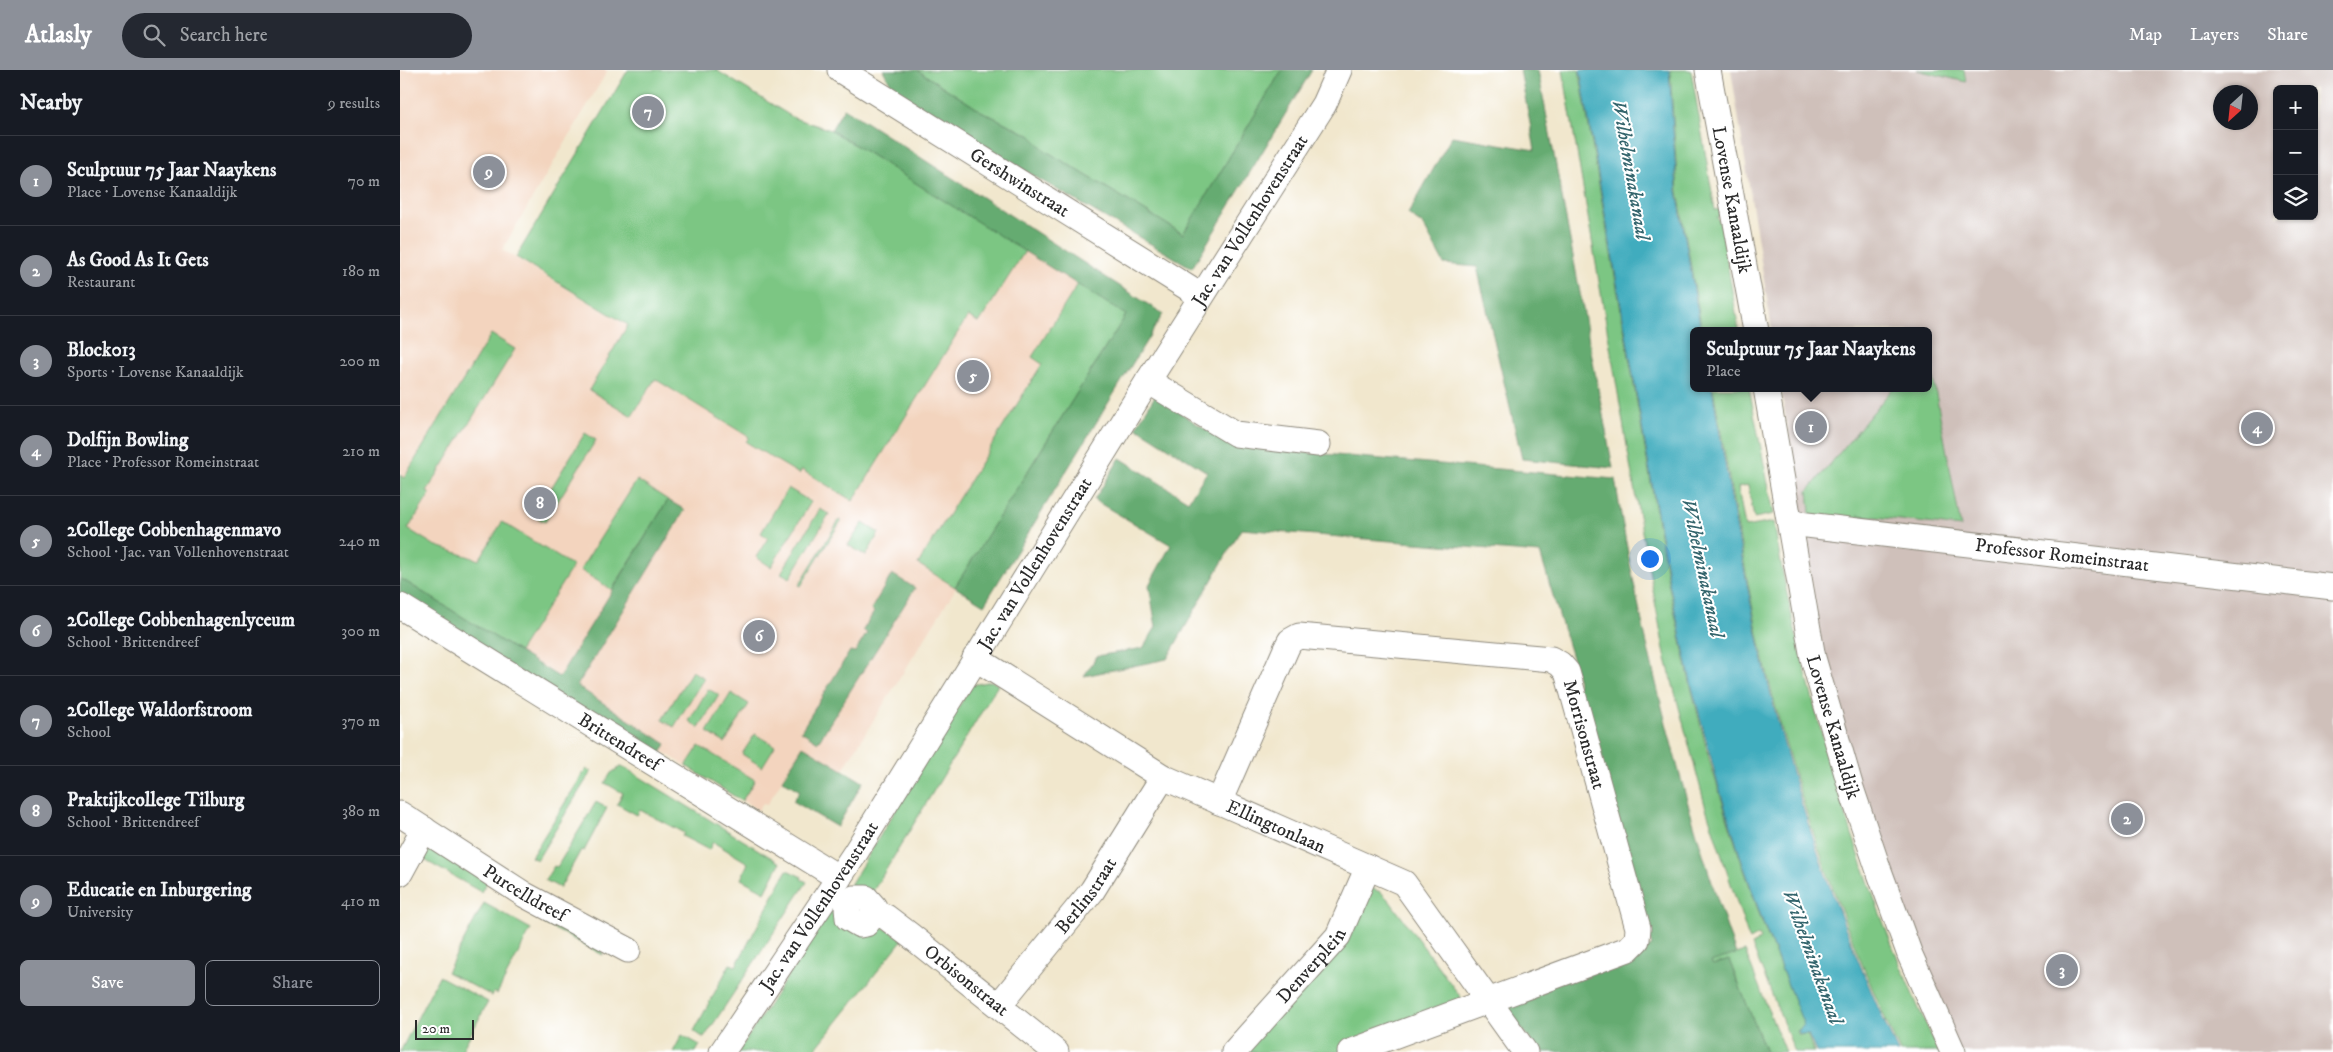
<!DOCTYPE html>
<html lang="en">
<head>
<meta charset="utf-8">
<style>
  body { margin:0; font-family:"IM FELL DW Pica",serif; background:#242831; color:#f1f3f6 }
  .controls { position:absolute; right:15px; top:15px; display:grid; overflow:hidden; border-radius:8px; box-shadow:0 1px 4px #0004 }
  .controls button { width:45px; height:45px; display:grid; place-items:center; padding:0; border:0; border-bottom:1px solid #363941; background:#171b24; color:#f1f3f6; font:25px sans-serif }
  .compass { position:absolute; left:1813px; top:15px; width:45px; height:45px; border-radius:50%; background:#171b24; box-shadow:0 1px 4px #0004; rotate:207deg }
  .scale { position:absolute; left:15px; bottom:12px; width:59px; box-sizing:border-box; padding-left:5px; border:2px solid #2b2b2b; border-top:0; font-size:14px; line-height:18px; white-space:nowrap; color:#2b2b2b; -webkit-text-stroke:4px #fff; paint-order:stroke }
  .you { position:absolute; left:1249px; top:488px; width:18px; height:18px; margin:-12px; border:4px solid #fff; border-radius:50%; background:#1a73e8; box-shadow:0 0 0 8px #1a73e833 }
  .badge { display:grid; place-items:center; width:32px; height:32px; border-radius:50%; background:#8c9099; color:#fff; font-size:16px; font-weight:700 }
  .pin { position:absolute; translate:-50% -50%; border:2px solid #fff; box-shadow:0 1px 5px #0006 }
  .popup { position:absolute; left:1290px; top:257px; width:242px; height:65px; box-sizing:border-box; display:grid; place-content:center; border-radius:8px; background:#171b24; filter:drop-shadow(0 1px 4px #0005); font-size:16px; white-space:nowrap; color:#9ea1a6 }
  .popup b { font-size:19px; color:#f1f3f6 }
  .popup::after { content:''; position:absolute; left:50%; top:100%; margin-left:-10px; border:10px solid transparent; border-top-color:#171b24 }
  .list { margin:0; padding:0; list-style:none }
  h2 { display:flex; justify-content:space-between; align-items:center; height:65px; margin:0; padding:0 20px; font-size:21px }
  h2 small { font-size:16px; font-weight:400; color:#9ea1a6 }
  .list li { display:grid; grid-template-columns:32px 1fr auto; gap:15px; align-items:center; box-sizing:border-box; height:90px; padding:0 20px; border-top:1px solid #363941 }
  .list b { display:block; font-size:19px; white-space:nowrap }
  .list p { margin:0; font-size:16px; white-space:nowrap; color:#9ea1a6 }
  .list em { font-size:16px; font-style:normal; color:#9ea1a6 }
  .actions { display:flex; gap:10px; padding:15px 20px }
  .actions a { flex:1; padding:11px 0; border:1px solid #8c9099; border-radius:8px; text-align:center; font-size:18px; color:#8c9099 }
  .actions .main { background:#8c9099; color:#fff }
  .icon { flex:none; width:28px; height:28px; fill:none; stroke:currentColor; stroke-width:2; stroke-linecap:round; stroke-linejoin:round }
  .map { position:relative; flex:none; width:1933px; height:982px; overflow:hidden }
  header { display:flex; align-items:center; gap:30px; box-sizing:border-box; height:70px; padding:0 25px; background:#8c9099; color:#fff }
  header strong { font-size:24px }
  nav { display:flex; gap:28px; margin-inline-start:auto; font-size:18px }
  .search { width:350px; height:45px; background:#242831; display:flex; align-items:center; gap:12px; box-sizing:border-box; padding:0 18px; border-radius:28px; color:#9ea1a6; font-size:19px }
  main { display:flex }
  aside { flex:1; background:#171b24 }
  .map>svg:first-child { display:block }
  .built { fill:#f3d4be }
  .industrial { fill:#cfc0ba; fill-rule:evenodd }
  .green { fill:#7cc683; stroke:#547857 }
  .forest { fill:#65ab71; stroke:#486b4e }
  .water { fill:#3facbe; stroke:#356c74 }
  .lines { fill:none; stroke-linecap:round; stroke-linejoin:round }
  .minor-casing { stroke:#8e897c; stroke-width:27 }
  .minor { stroke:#fff; stroke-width:25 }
  .labels { text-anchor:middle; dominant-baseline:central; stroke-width:4; stroke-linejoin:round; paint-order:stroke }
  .street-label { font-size:19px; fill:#2b2b2b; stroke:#fff }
  .water-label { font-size:20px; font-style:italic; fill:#34656d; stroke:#fff }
</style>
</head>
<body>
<header>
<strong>Atlasly</strong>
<div class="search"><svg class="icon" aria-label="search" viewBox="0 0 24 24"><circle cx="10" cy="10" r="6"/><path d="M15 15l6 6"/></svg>Search here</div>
<nav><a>Map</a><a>Layers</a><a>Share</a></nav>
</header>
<main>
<aside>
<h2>Nearby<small>9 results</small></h2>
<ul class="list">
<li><span class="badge">1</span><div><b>Sculptuur 75 Jaar Naaykens</b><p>Place · Lovense Kanaaldijk</p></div><em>70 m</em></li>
<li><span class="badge">2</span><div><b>As Good As It Gets</b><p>Restaurant</p></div><em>180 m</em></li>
<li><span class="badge">3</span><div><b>Block013</b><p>Sports · Lovense Kanaaldijk</p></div><em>200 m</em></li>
<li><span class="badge">4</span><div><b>Dolfijn Bowling</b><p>Place · Professor Romeinstraat</p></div><em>210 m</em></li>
<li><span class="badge">5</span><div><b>2College Cobbenhagenmavo</b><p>School · Jac. van Vollenhovenstraat</p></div><em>240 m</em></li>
<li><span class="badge">6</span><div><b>2College Cobbenhagenlyceum</b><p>School · Brittendreef</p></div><em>300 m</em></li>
<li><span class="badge">7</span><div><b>2College Waldorfstroom</b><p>School</p></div><em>370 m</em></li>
<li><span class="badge">8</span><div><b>Praktijkcollege Tilburg</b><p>School · Brittendreef</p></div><em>380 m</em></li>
<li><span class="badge">9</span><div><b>Educatie en Inburgering</b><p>University</p></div><em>410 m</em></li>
</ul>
<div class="actions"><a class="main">Save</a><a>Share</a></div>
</aside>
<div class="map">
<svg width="1933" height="982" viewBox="0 0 1933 982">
  <rect width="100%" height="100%" fill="#fff"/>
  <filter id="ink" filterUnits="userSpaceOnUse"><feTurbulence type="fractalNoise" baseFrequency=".02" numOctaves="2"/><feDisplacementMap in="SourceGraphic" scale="10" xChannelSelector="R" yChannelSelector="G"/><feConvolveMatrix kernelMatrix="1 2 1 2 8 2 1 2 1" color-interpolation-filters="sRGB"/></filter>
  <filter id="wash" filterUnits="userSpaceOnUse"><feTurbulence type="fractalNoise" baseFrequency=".0096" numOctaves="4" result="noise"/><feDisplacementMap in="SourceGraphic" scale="20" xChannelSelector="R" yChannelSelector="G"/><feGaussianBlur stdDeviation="1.12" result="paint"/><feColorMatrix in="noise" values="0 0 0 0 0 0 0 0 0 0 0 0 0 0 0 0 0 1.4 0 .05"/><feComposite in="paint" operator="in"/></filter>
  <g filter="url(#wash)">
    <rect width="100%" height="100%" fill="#f1e7cd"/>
    <polygon class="built" points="0,0 208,0 102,180 228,256 189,320 231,346 255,309 329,355 559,140 726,245 437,709 382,710 367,735 363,733 358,740 262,681 266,674 166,610 0,510"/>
    <path class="industrial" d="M1331 0H1933V982H1557L1447 739 1381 318H1528V261H1372ZM1877 19H1914V146H1877ZM1820 22H1850V52H1820Z"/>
    <g class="green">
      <polygon points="228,0 316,0 394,48 431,60 625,181 579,253 568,246 453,431 402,400 399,404 346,372 349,367 255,309 232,346 189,320 228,255 116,187"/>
      <polygon points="517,0 882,0 783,164 646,81 631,66 581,41"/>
      <polygon points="1163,0 1179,0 1269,517 1291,617 1310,692 1338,782 1362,852 1404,955 1397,961 1399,965 1407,964 1414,982 1395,982 1352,875 1361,869 1359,865 1350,870 1348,866 1305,735 1265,585 1237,435"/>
      <polygon points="1270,0 1291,0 1315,140 1319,139 1320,146 1317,147 1321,156 1339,261 1302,261 1278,121"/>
      <polygon points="1517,0 1564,0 1566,12"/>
      <polygon points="678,214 726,245 555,517 518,494 642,294 632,287"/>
      <polygon points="91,264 115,279 27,421 30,424 8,459 34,475 79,490 102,452 173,496 119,582 0,508 0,405 4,408"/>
      <polygon points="1529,287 1561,457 1458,445 1468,447 1466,462 1411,455 1408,421 1493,318 1528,318"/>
      <path d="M1313 318H1349L1374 444 1354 448 1348 415 1338 417 1345 457 1374 452C1383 512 1397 571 1413 630 1444 750 1485 870 1539 982H1500C1439 848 1389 707 1358 564 1341 482 1328 400 1313 318Z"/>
      <polygon points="185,363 196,370 145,452 134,446"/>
      <polygon points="237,410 268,430 212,520 180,500"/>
      <polygon points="388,418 411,432 371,497 356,487 368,468 361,463"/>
      <polygon points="420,439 429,444 390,508 381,503"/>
      <polygon points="439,450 441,451 401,516 399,515"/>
      <polygon points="463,453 479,463 466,486 448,475"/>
      <polygon points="292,601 304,608 274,657 262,650"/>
      <polygon points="592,611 598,615 470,826 447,820 572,615"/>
      <polygon points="308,619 319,625 299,658 289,651"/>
      <polygon points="331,623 349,634 325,673 307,662"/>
      <polygon points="355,664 375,676 362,697 342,684"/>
      <polygon points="299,676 355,710 342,731 286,696"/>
      <polygon points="222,696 380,793 365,822 341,809 348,793 313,772 309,780 282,766 284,763 240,740 237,745 217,734 223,723 205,713 211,703"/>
      <polygon points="186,699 191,702 137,790 131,787"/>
      <polygon points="196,732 207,738 184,781 181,780 160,818 145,810 154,796 157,797"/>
      <polygon points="29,777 87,812 81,822 21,788"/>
      <polygon points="387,800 402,807 401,809 407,812 304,968 294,961 330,894 336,896"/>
      <polygon points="967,817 981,822 989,830 1065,933 1059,938 937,982 845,982"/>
      <polygon points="84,833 131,859 97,924 94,922 92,926 47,902"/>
      <polygon points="435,834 476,853 503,869 413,982 338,982"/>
      <polygon points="147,846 201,877 203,885 143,853"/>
      <polygon points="1345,881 1385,982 1366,982 1329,890 1313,895 1311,891"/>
      <polygon points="39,906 88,932 61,982 0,982"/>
      <polygon points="282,965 300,975 296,982 273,982"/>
    </g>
    <g class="forest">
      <polygon points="483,0 517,0 581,41 631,66 646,81 783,164 882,0 912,0 792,198 508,33 497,25"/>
      <polygon points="1120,0 1138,0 1213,398 1122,389 1077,197 1044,194 1023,155 1008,144 1052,66 1135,80"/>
      <polygon points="444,38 763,244 584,535 555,517 726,245 431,60"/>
      <path d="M755 326 831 376 1215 409C1241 570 1282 730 1336 884L1311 892 1313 895 1329 890 1366 982H1139L1100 930 1252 876 1178 618 1177 604 1140 483 841 459 767 589 684 606 697 586 743 578 756 557 749 515 771 475 694 430 720 388 788 431 807 402 736 357Z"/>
      <polygon points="268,430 285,440 177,616 266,674 259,687 0,528 0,508 159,607"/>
      <polygon points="492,504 515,518 418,672 401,661 450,581 455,582 467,563 463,560 474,542 471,539"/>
      <polygon points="403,676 463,712 437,757 393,731 400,721 382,710"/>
    </g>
    <path class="water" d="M1180 0H1269L1277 121 1301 261H1294V318H1312C1326 400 1340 482 1357 564 1387 707 1437 849 1498 982H1416L1408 964H1400L1398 961 1404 955 1363 852 1339 782 1317 711 1292 617 1270 517Z"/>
  </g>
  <g filter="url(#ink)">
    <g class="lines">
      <g class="minor-casing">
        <g id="minor">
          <path id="s1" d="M440 0 801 226"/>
          <path id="s2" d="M1308 0 1356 261"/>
          <polyline points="748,311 836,364 918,374"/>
          <path id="s3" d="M1366 318 1413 588 1451 718 1478 798 1510 885 1553 982"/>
          <path id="s4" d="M1390 453 1933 517"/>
          <path id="s5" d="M0 536 439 808"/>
          <path id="s6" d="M575 588 763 707 1004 813 1125 982"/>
          <path id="s7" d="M819 732 886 579 890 571 899 566 1151 589 1160 594 1167 602 1238 858 1237 870 1228 879 950 982"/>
          <path id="s8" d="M0 744 125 825 228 880"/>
          <polyline points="0,803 24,759"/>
          <path id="s9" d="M475 843 466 854 460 855 448 848 447 837 454 828H466L474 837 475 843 486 847 511 866 656 982"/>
          <path id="s10" d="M599 935 692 821 763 707"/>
          <path id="s11" d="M322 982 454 785 748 311 924 34 939 0"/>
          <path id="s12" d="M834 982 938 866 968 797"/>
        </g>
      </g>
      <use href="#minor" class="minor"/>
    </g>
  </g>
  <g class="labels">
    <g class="street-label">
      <text stroke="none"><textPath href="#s1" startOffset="212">Gershwinstraat</textPath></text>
      <text stroke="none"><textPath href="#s2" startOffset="132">Lovense Kanaaldijk</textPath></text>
      <text stroke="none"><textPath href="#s11" startOffset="985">Jac. van Vollenhovenstraat</textPath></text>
      <text stroke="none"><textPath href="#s4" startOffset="274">Professor Romeinstraat</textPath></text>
      <text stroke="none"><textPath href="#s11" startOffset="580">Jac. van Vollenhovenstraat</textPath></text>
      <text stroke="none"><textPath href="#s3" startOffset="346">Lovense Kanaaldijk</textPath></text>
      <text stroke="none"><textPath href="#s7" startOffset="525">Morrisonstraat</textPath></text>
      <text stroke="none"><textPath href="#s5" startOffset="258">Brittendreef</textPath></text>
      <text stroke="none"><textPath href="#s6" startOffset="346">Ellingtonlaan</textPath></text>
      <text stroke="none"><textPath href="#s8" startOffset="148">Purcelldreef</textPath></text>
      <text stroke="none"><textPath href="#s10" startOffset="140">Berlinstraat</textPath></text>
      <text stroke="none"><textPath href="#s11" startOffset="175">Jac. van Vollenhovenstraat</textPath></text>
      <text stroke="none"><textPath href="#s12" startOffset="116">Denverplein</textPath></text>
      <text stroke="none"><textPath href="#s9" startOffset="201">Orbisonstraat</textPath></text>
    </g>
    <g class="water-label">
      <text transform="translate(1230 100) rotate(80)">Wilhelminakanaal</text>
      <text transform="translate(1302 498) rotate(78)">Wilhelminakanaal</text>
      <text transform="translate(1412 887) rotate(70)">Wilhelminakanaal</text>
    </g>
  </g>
</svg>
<div class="controls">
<button>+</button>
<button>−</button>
<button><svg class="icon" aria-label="layers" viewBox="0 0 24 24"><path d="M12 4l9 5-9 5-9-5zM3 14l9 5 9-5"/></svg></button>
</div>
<svg class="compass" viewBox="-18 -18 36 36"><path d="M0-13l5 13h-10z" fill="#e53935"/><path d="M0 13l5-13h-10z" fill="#9ea1a6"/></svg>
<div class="scale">20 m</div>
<div class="you"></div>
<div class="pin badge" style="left:1411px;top:357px">1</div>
<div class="popup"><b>Sculptuur 75 Jaar Naaykens</b>Place</div>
<div class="pin badge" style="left:1727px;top:749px">2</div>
<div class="pin badge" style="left:1662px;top:900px">3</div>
<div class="pin badge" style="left:1857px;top:358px">4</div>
<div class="pin badge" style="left:573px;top:306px">5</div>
<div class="pin badge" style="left:359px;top:566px">6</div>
<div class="pin badge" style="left:248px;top:42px">7</div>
<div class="pin badge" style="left:140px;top:433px">8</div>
<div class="pin badge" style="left:89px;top:102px">9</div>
</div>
</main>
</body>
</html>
